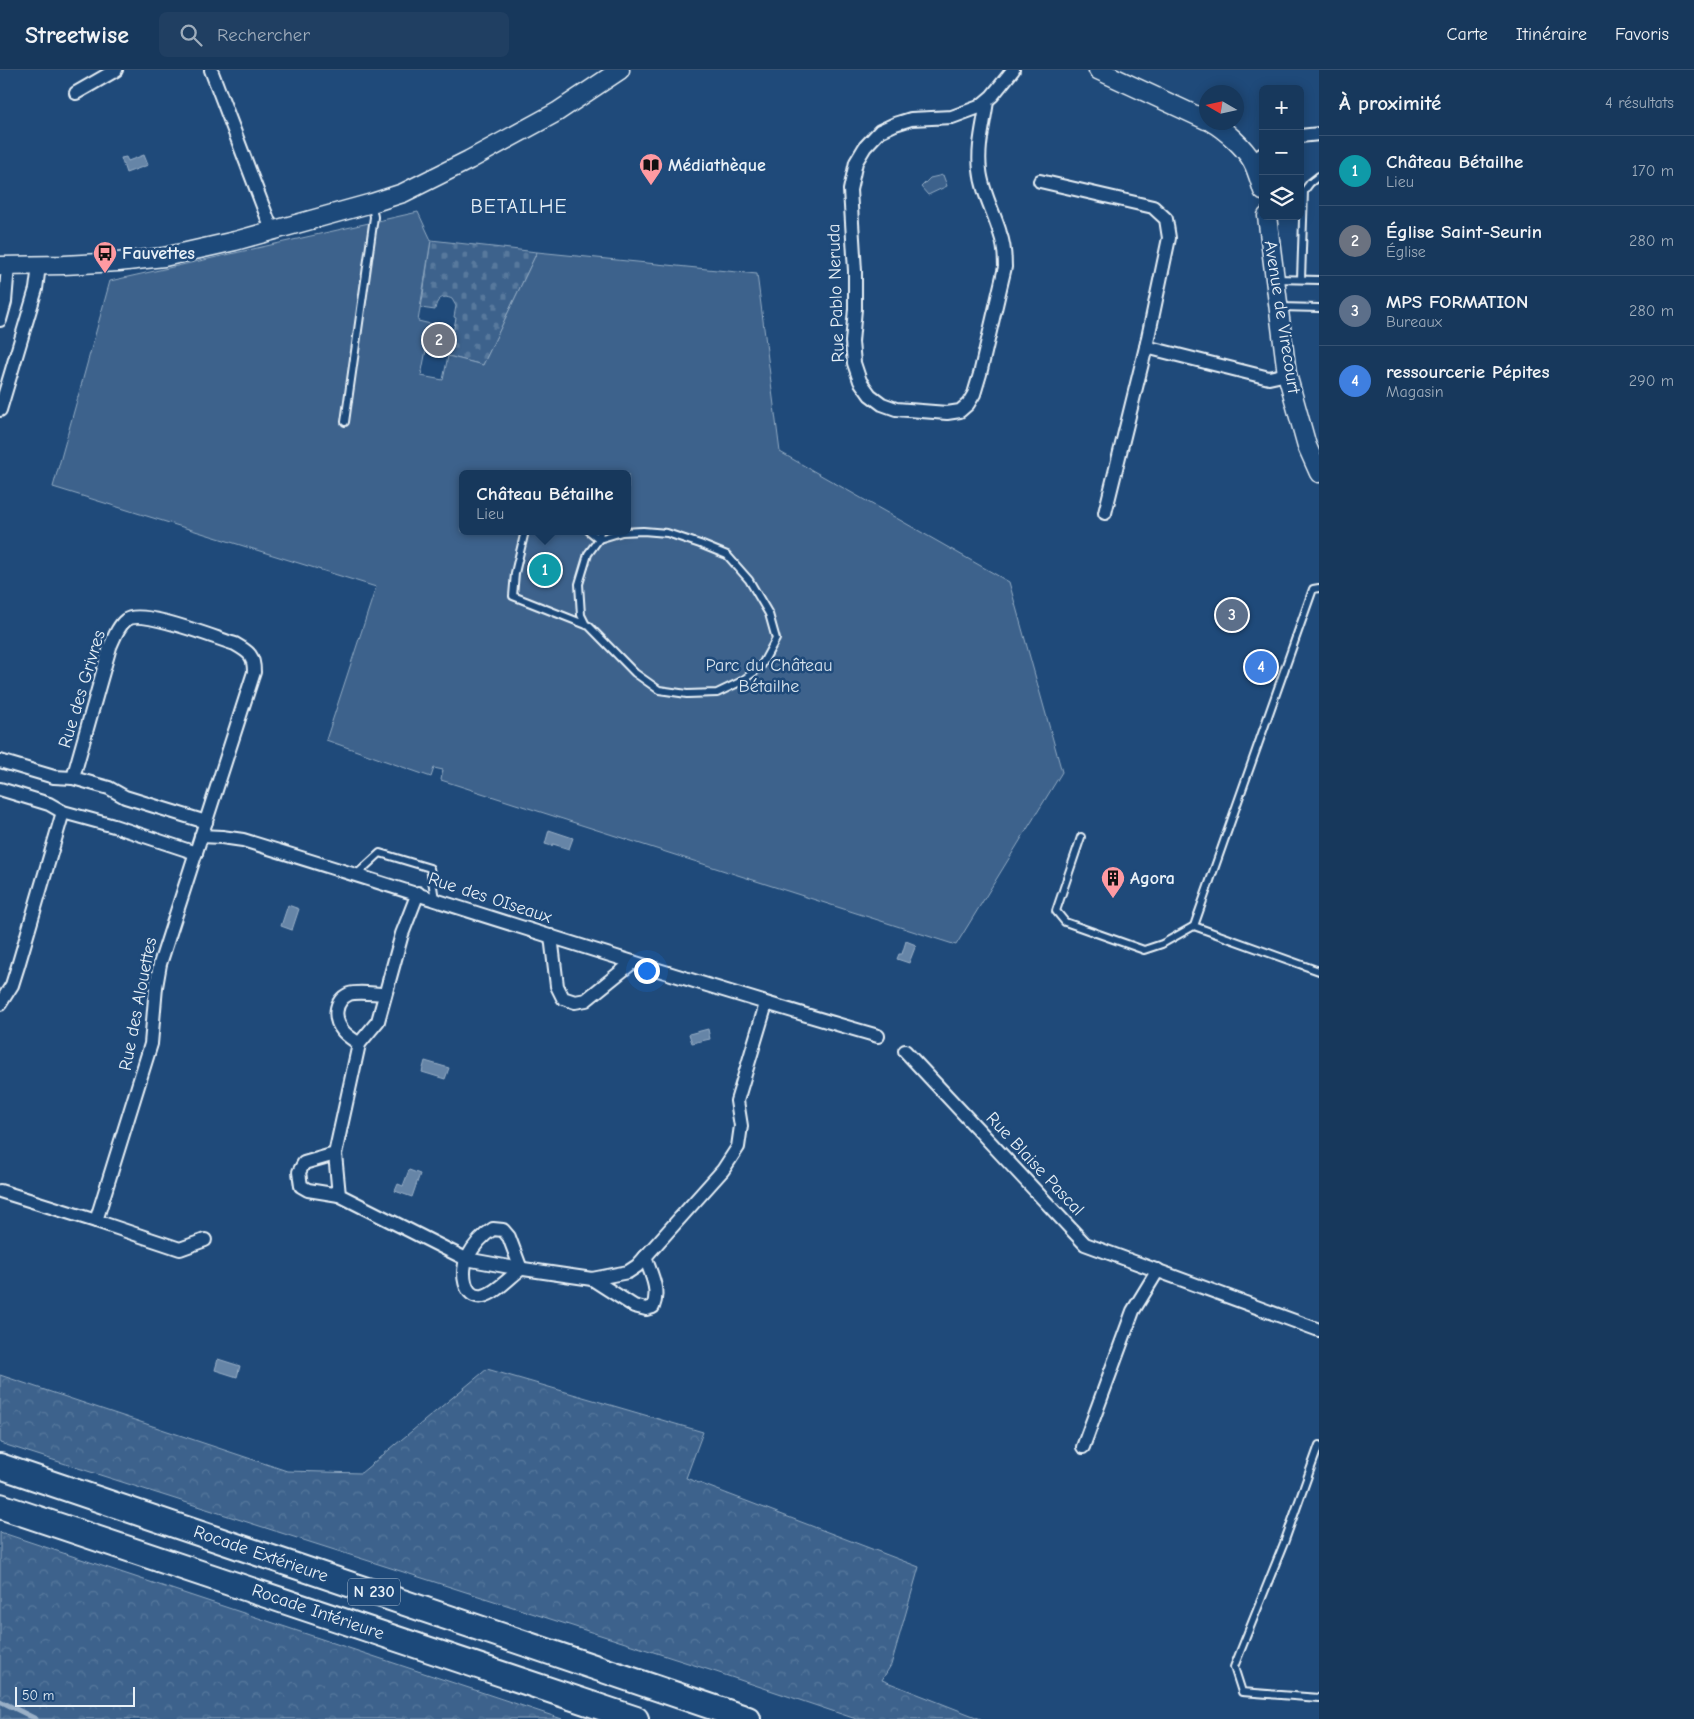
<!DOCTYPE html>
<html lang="fr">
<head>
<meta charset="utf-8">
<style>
  body { margin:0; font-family:"Comic Neue",sans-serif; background:#203f62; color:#f1f3f6 }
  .controls { position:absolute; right:15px; top:15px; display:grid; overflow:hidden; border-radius:8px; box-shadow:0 2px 12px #0003 }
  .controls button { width:45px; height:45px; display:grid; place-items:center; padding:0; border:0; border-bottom:1px solid #365272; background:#17385c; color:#f1f3f6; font:25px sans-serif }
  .compass { position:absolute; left:1199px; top:15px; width:45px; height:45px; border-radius:50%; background:#17385c; box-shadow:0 2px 12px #0003; rotate:279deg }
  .scale { position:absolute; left:15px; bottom:12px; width:120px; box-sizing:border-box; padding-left:5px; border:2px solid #e8f1f8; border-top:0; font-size:14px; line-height:18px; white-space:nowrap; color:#e8f1f8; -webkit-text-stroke:4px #1f4a7a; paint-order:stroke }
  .you { position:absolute; left:646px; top:900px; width:18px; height:18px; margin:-12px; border:4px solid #fff; border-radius:50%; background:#1a73e8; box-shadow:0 0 0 8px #1a73e833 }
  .badge { display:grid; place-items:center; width:32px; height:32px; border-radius:50%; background:#8abfa5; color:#fff; font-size:16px; font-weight:700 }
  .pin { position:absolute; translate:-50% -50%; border:2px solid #fff; box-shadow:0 1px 5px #0006 }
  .popup { position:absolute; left:459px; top:400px; width:172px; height:65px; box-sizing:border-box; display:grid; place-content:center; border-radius:8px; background:#17385c; filter:drop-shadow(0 1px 4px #0005); font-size:16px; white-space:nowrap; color:#9eacbb }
  .popup b { font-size:19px; color:#f1f3f6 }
  .popup::after { content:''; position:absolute; left:50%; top:100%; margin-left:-10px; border:10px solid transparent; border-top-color:#17385c }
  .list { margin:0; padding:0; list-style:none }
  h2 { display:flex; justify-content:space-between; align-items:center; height:65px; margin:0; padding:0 20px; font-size:21px }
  h2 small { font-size:16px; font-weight:400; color:#9eacbb }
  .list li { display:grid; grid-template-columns:32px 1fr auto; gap:15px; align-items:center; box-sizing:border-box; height:70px; padding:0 20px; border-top:1px solid #365272 }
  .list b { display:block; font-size:19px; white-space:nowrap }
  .list p { margin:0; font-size:16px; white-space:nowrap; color:#9eacbb }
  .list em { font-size:16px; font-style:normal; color:#9eacbb }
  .icon { flex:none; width:28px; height:28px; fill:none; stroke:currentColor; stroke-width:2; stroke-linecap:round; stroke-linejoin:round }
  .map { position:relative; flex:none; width:1319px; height:1649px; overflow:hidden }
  header { display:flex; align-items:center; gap:30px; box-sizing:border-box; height:70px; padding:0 25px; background:#17385c; border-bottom:1px solid #365272 }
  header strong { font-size:24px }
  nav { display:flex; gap:28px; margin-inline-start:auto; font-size:18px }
  .search { width:350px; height:45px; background:#203f62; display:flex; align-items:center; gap:12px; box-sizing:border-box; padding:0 18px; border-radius:8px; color:#9eacbb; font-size:19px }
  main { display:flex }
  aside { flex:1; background:#17385c }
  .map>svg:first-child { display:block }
  .forest { fill:url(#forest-crowns); stroke:#92aac2 }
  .cemetery { fill:url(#cemetery-stones); stroke:#92aac2 }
  .park { fill:#3c628c; stroke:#92aac2; fill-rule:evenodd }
  .water { fill:#6685a7; stroke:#9ab0c7 }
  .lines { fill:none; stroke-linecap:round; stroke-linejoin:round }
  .stream { stroke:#9ab0c7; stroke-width:5 }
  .lane-casing { stroke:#e8f1f8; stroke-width:10 }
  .street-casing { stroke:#e8f1f8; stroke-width:16 }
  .secondary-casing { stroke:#e8f1f8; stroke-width:21 }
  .highway-casing { stroke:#e8f1f8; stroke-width:28 }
  .lane { stroke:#1f4a7a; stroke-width:6 }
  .street { stroke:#1f4a7a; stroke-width:12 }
  .secondary { stroke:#1f4a7a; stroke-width:18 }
  .highway { stroke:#1f4a7a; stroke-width:24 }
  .labels { text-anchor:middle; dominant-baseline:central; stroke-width:5; stroke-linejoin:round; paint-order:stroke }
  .shield { fill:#1f4a7a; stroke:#acbfd2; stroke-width:1 }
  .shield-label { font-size:16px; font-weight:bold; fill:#e8f1f8 }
  .poi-label { font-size:18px; font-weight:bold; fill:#e8f1f8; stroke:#1f4a7a; text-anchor:start }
  .street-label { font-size:18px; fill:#e8f1f8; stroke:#1f4a7a }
  .park-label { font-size:18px; fill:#d7e3ed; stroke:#1f4a7a }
  .quarter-label { font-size:20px; letter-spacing:1px; fill:#e8f1f8; stroke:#1f4a7a }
</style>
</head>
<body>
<header>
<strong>Streetwise</strong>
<div class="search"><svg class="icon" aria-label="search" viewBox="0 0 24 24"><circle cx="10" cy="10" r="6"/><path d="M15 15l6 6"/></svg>Rechercher</div>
<nav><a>Carte</a><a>Itinéraire</a><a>Favoris</a></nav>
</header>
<main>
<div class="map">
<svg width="1319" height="1649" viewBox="0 0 1319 1649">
  <defs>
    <pattern id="forest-crowns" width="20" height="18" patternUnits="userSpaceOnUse" patternTransform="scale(1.25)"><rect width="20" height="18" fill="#3c628c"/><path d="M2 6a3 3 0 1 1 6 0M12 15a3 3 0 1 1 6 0" fill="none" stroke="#58799d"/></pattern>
    <pattern id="cemetery-stones" width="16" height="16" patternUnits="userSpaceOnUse" patternTransform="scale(1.25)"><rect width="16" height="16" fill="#3c628c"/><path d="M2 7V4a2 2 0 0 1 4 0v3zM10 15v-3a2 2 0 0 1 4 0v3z" fill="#58799d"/></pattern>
  </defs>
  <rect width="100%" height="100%" fill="#1f4a7a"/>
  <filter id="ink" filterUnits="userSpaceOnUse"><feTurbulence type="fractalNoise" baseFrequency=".02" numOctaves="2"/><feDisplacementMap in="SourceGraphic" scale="10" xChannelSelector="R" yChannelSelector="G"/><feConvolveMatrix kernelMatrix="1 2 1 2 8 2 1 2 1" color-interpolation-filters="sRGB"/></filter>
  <g filter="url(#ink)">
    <g class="forest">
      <polygon points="487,1299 703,1362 686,1408 919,1497 891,1595 882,1610 981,1649 856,1649 716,1602 0,1373 0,1305 287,1401 361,1403"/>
      <polygon points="0,1462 562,1649 0,1649"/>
    </g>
    <path class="cemetery" d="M431 170 537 182 483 295 448 286 456 248 454 247 456 236 452 229C442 224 436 230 435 240L421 238Z"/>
    <g class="park">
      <polygon points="943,105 947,116 928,125 921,117 930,108"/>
      <path d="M418 142 431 170 418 251 431 254 421 306 443 310 448 286 483 295 537 182 757 204 780 382 1009 512 1062 702 956 875 441 710 443 700 434 698 431 707 326 670 376 517 53 417 110 211ZM462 404H628V461H462Z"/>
    </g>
    <g class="water">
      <polygon points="144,85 148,95 126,103 121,88 126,87 128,91"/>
      <polygon points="549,760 573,768 569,779 553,774 552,776 545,774"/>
      <polygon points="288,835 299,839 292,860 281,856"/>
      <polygon points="906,871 916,875 909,893 897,889 899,884 902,884"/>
      <polygon points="708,959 710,969 692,973 689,964"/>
      <polygon points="425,991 449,998 445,1009 422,1002"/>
      <polygon points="409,1100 420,1104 412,1127 395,1121 398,1114 403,1116"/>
      <polygon points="218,1289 240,1296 237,1307 215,1300"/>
    </g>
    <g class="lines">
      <polyline class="stream" points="0,1631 36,1649"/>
      <g class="lane-casing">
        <g id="lane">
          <polyline points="1276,209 1319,210"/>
          <polyline points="1301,209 1304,121 1310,113 1319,106"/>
          <polyline points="1280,237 1319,238"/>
          <polyline points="345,352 374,147 372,135"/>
          <polyline points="525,461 515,503 513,526 589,556 635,603 659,620 687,624 717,623 740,612 760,598 776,569 769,544 749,510 727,485 700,474 667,463 643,461 622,462 599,469 588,484 579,514 581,545 586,555"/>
          <polyline points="589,461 599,469 600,461"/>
          <polyline points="1319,518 1313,519 1194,856 1319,901"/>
          <polyline points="1081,767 1056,841 1065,852 1144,880 1162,874 1194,856"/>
          <polyline points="356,805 380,783 430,798 435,829"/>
          <polyline points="1319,1375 1284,1473 1234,1597 1242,1622 1319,1628"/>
        </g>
      </g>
      <g class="street-casing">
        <g id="street">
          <polyline points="211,0 272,160"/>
          <polyline points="76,23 116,0"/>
          <path d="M987 31C984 54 977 77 980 100 982 122 994 142 1000 163 1004 174 1005 186 1005 197L980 304 974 324 968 334 960 341 947 343 896 339 882 334 870 325 860 311 854 293 852 272 855 239V201L850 120 856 92 865 77 880 61 895 54 911 49 952 47 979 37 992 26 1013 0"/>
          <polyline points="1300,66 1319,64"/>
          <polyline points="1252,91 1263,84"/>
          <polyline points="1040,111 1153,137 1166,149 1169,168 1146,277 1105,443"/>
          <polyline points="0,250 5,232 8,196"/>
          <polyline points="1146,277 1269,308 1287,304"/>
          <polyline points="0,340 36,219 39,196"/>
          <polyline points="0,691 54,707 73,708 109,718 125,727 206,752"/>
          <polyline points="0,719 49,734 63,742 114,756 196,783"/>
          <path d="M201 766 222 767 243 770C455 835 665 905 878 966"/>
          <polyline points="418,823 402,864 378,951 359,974 335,1084 339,1125 466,1189 510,1197 592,1209 628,1202 637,1196 723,1100 738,1077 741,1056 737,1031 766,934"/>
          <polyline points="551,866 557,916 563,928 575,932 586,930 633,892"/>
          <polyline points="0,934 12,915 18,896 63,742"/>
          <path d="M359 974C354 970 347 966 343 961 333 949 334 931 349 924 358 921 375 924 385 924"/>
          <polyline points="905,981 1085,1174 1319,1260"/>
          <polyline points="335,1084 304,1093 299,1102 301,1116 308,1120 339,1125"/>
          <path d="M0 1121 96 1151 151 974 156 917 160 894 254 602C254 585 249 582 235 574 215 568 141 538 126 550 118 556 114 568 110 577L73 708"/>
          <polyline points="96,1151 180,1179 205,1170"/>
          <path d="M493 1159 503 1160 509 1167 521 1199C511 1206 495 1224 483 1226 463 1230 461 1200 467 1188 473 1177 483 1165 493 1159Z"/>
          <path d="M592 1209 634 1236 646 1239 653 1237C660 1220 651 1204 645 1187"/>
          <polyline points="1083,1377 1133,1241 1158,1200"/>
        </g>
      </g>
      <g class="secondary-casing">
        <g id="secondary">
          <polyline points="1098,0 1206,50"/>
          <path d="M1211 52C1224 59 1245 78 1252 91 1257 100 1260 112 1263 121"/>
          <polyline points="1267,146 1287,304 1307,376 1319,403"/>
          <polyline points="0,196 64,195 118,192 164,187 235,171 372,133 403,123 469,90 557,42 620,0"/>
        </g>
      </g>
      <g class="highway-casing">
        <g id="highway">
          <polyline points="0,1396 748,1649"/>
          <polyline points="0,1436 636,1649"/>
        </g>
      </g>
      <use href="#lane" class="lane"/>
      <use href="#street" class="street"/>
      <use href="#secondary" class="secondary"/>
      <use href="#highway" class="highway"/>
    </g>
  </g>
  <defs>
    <g id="library-pin" transform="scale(1.25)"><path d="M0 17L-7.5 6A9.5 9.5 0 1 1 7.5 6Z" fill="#ff9aa2" stroke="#1f4a7a"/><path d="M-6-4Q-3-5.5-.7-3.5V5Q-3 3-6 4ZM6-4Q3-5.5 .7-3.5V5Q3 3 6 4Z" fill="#111"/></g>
    <g id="bus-pin" transform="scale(1.25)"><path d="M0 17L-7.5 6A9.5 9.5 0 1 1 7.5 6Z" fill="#ff9aa2" stroke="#1f4a7a"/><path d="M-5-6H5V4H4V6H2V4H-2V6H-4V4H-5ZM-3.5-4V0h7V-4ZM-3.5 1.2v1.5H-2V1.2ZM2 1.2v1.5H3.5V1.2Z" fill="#111"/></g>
    <g id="building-pin" transform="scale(1.25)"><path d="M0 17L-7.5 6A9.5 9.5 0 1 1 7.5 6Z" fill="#ff9aa2" stroke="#1f4a7a"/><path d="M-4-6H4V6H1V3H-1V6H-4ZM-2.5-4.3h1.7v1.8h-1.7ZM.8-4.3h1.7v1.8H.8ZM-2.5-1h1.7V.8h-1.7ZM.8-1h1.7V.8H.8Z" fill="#111"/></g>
  </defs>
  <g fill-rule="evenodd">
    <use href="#library-pin" x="651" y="95"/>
    <use href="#bus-pin" x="105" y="183"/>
    <use href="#building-pin" x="1113" y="808"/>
  </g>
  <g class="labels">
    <rect class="shield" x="348" y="1508.5" width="52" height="27" rx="4"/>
    <g class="shield-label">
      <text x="374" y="1522">N 230</text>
    </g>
    <g class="poi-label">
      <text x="668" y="95">Médiathèque</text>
      <text x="122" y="183">Fauvettes</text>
      <text x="1130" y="808">Agora</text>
    </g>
    <g class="street-label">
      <text transform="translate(836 223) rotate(-92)">Rue Pablo Neruda</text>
      <text transform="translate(1282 247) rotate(81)">Avenue de Virecourt</text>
      <text transform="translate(82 619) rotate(-73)">Rue des Grivres</text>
      <text transform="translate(490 828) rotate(18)">Rue des OIseaux</text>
      <text transform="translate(138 934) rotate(-79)">Rue des Alouettes</text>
      <text transform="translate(1035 1094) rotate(47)">Rue Blaise Pascal</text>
      <text transform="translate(261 1484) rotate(19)">Rocade Extérieure</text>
      <text transform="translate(318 1542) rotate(19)">Rocade Intérieure</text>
    </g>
    <g class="park-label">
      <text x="769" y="595">Parc du Château<tspan x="769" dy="21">Bétailhe</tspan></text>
    </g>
    <g class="quarter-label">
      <text x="519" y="136">BETAILHE</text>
    </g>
  </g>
</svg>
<div class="controls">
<button>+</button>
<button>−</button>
<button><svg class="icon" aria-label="layers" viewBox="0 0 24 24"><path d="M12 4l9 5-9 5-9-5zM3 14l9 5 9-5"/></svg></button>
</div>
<svg class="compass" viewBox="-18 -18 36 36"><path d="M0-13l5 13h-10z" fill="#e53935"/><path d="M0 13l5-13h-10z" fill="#9eacbb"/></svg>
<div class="scale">50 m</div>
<div class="you"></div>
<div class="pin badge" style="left:545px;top:500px;background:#0f9aa8">1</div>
<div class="popup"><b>Château Bétailhe</b>Lieu</div>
<div class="pin badge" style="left:439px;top:270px;background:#6b7280">2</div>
<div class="pin badge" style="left:1232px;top:545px;background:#5c6f8a">3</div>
<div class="pin badge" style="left:1261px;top:597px;background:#3f7fe0">4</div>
</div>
<aside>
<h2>À proximité<small>4 résultats</small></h2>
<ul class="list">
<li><span class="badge" style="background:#0f9aa8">1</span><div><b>Château Bétailhe</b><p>Lieu</p></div><em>170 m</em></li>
<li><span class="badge" style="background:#6b7280">2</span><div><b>Église Saint-Seurin</b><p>Église</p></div><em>280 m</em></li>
<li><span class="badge" style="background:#5c6f8a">3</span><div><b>MPS FORMATION</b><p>Bureaux</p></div><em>280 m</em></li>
<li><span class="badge" style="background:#3f7fe0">4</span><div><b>ressourcerie Pépites</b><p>Magasin</p></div><em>290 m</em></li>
</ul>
</aside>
</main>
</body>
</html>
